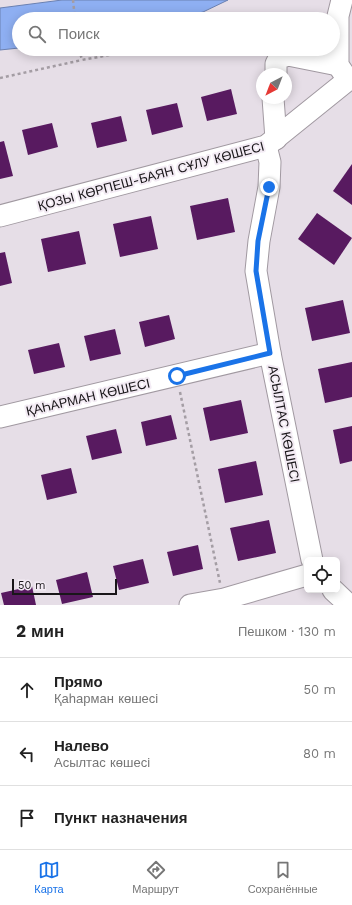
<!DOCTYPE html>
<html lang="ru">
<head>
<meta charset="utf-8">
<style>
  body { margin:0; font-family:"Work Sans",sans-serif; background:#f2f2f2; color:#222 }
  .controls { position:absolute; right:12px; bottom:12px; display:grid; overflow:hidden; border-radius:6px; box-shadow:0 2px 10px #0003 }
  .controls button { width:36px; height:36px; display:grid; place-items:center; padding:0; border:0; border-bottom:1px solid #e0e0e0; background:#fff; color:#222; font:20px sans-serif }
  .compass { position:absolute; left:256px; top:68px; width:36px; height:36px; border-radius:50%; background:#fff; box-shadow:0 2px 10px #0003; rotate:222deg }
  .scale { position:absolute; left:12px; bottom:10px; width:105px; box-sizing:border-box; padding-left:4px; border:2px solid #191619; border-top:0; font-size:11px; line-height:14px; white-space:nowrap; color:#191619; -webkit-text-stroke:3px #f3ebf4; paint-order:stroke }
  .stop { position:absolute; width:12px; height:12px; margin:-9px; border:3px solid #1a73e8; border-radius:50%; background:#fff }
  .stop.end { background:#1a73e8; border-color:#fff; box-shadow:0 1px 4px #0008 }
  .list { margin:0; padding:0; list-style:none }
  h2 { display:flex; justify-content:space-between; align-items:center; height:52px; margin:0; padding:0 16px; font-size:17px }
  h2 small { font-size:13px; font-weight:400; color:#767676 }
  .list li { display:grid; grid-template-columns:26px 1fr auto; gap:12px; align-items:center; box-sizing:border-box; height:64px; padding:0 16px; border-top:1px solid #e0e0e0 }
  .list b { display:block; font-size:15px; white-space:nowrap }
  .list p { margin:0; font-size:13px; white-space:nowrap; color:#767676 }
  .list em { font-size:13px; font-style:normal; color:#767676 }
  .icon { flex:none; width:22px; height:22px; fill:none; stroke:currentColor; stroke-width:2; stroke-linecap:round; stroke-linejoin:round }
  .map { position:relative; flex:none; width:352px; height:605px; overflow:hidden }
  .search { position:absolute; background:#fff; box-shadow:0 2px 10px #0003; left:12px; right:12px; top:12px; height:44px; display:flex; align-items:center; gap:10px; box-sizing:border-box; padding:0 14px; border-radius:22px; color:#767676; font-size:15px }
  .sheet { height:244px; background:#fff }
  nav { display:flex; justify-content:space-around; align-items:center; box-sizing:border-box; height:56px; border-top:1px solid #e0e0e0; background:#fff; font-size:11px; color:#767676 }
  nav a { display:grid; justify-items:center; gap:2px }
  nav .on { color:#1a73e8 }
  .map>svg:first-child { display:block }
  .water { fill:#8eaff2; stroke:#6b81b1 }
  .building { fill:#581a60 }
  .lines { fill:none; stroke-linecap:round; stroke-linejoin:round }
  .minor-casing { stroke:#a199a1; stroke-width:23 }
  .path { stroke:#a49da4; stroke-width:2.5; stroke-dasharray:3 3; stroke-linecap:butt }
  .minor { stroke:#fff; stroke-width:21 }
  .route { stroke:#1a73e8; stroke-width:5 }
  .labels { text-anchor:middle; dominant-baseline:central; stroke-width:4; stroke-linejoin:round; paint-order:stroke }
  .street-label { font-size:13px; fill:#191619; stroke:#f3ebf4 }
</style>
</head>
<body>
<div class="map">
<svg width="352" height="605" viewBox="0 0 352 605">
  <rect width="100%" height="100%" fill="#e6dee7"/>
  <polygon class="water" points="62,0 228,0 203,12 174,19 19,19 19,48 0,50 0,8"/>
  <g class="building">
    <polygon points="231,89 237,114 207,121 201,97"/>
    <polygon points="177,103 183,127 152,135 146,110"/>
    <polygon points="121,116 127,141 97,148 91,123"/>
    <polygon points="52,123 58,147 28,155 22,130"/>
    <polygon points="4,141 13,176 0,179 0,142"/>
    <polygon points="352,164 352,205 333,191"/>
    <polygon points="228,198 235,232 197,240 190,206"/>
    <polygon points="317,213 352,238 334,265 298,239"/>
    <polygon points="151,216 158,249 120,257 113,224"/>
    <polygon points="79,231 86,264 48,272 41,239"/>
    <polygon points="5,252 12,283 0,286 0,253"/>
    <polygon points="343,300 350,333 312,341 305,308"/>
    <polygon points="169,315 175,339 145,347 139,322"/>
    <polygon points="115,329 121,354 90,361 84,336"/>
    <polygon points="59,343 65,367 34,374 28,350"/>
    <polygon points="352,362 352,397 325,403 318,369"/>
    <polygon points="241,400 248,433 210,441 203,408"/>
    <polygon points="171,415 177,439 146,446 141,422"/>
    <polygon points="352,426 352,461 340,464 333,430"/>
    <polygon points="116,429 122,453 92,460 86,436"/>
    <polygon points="256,461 263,495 225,503 218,469"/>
    <polygon points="71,468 77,493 47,500 41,475"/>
    <polygon points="269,520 276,553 238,561 230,528"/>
    <polygon points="198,545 203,569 173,576 167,552"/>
    <polygon points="143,559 149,583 119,590 113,566"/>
    <polygon points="87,572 93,597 62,604 56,580"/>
    <polygon points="32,586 36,605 4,605 1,593"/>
  </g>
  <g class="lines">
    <g class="minor-casing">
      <g id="minor">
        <polyline points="342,0 338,16 338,65 348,80"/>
        <polyline points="276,74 276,64 279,58 288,55 338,65"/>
        <polyline points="273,98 276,139"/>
        <polyline points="266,146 270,162 269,187 259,241 256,271 270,353 312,560"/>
        <polyline points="0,216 266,146 348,80 352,79"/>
        <polyline points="0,417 270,353"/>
        <polyline points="333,590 349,605"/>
        <polyline points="190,605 224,599 307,575"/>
      </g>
    </g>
    <g class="path">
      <polyline points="73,0 75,19"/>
      <polyline points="79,49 82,60 142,49"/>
      <polyline points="256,49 263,52"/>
      <polyline points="0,78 82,60"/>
      <polyline points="180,392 220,583"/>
    </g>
    <use href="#minor" class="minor"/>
  </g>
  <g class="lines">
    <polyline class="route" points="177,376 270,353 256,271 258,241 269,187"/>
  </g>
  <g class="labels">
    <g class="street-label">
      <text transform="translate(151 176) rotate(-15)">ҚОЗЫ КӨРПЕШ-БАЯН СҰЛУ КӨШЕСІ</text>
      <text transform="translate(88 397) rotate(-13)">ҚАҺАРМАН КӨШЕСІ</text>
      <text transform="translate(284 424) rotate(79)">АСЫЛТАС КӨШЕСІ</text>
    </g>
  </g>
</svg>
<div class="controls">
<button><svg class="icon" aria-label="locate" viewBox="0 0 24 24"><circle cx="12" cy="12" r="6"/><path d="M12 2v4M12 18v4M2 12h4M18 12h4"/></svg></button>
</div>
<svg class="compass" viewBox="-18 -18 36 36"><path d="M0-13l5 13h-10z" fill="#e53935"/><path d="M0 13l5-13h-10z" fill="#767676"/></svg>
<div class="scale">50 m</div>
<div class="stop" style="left:177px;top:376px"></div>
<div class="stop end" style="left:269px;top:187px"></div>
<div class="search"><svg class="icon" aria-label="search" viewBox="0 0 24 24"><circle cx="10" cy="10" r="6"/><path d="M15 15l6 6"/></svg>Поиск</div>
</div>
<section class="sheet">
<h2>2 мин<small>Пешком · 130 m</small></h2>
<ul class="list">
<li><svg class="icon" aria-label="ahead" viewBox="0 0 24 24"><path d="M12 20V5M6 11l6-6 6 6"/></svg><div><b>Прямо</b><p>Қаһарман көшесі</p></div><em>50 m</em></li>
<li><svg class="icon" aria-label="left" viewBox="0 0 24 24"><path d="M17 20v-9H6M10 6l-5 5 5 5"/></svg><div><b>Налево</b><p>Асылтас көшесі</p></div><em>80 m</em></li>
<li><svg class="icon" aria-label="arrive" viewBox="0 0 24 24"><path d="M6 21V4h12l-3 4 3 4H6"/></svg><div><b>Пункт назначения</b></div></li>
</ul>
</section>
<nav>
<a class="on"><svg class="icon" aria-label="map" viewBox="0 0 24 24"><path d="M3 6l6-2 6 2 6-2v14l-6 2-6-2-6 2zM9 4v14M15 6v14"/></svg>Карта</a>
<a><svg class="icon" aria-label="directions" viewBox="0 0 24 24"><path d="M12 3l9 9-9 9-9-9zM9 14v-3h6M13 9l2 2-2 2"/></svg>Маршрут</a>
<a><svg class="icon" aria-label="saved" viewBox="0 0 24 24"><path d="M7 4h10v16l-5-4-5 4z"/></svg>Сохранённые</a>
</nav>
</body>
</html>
